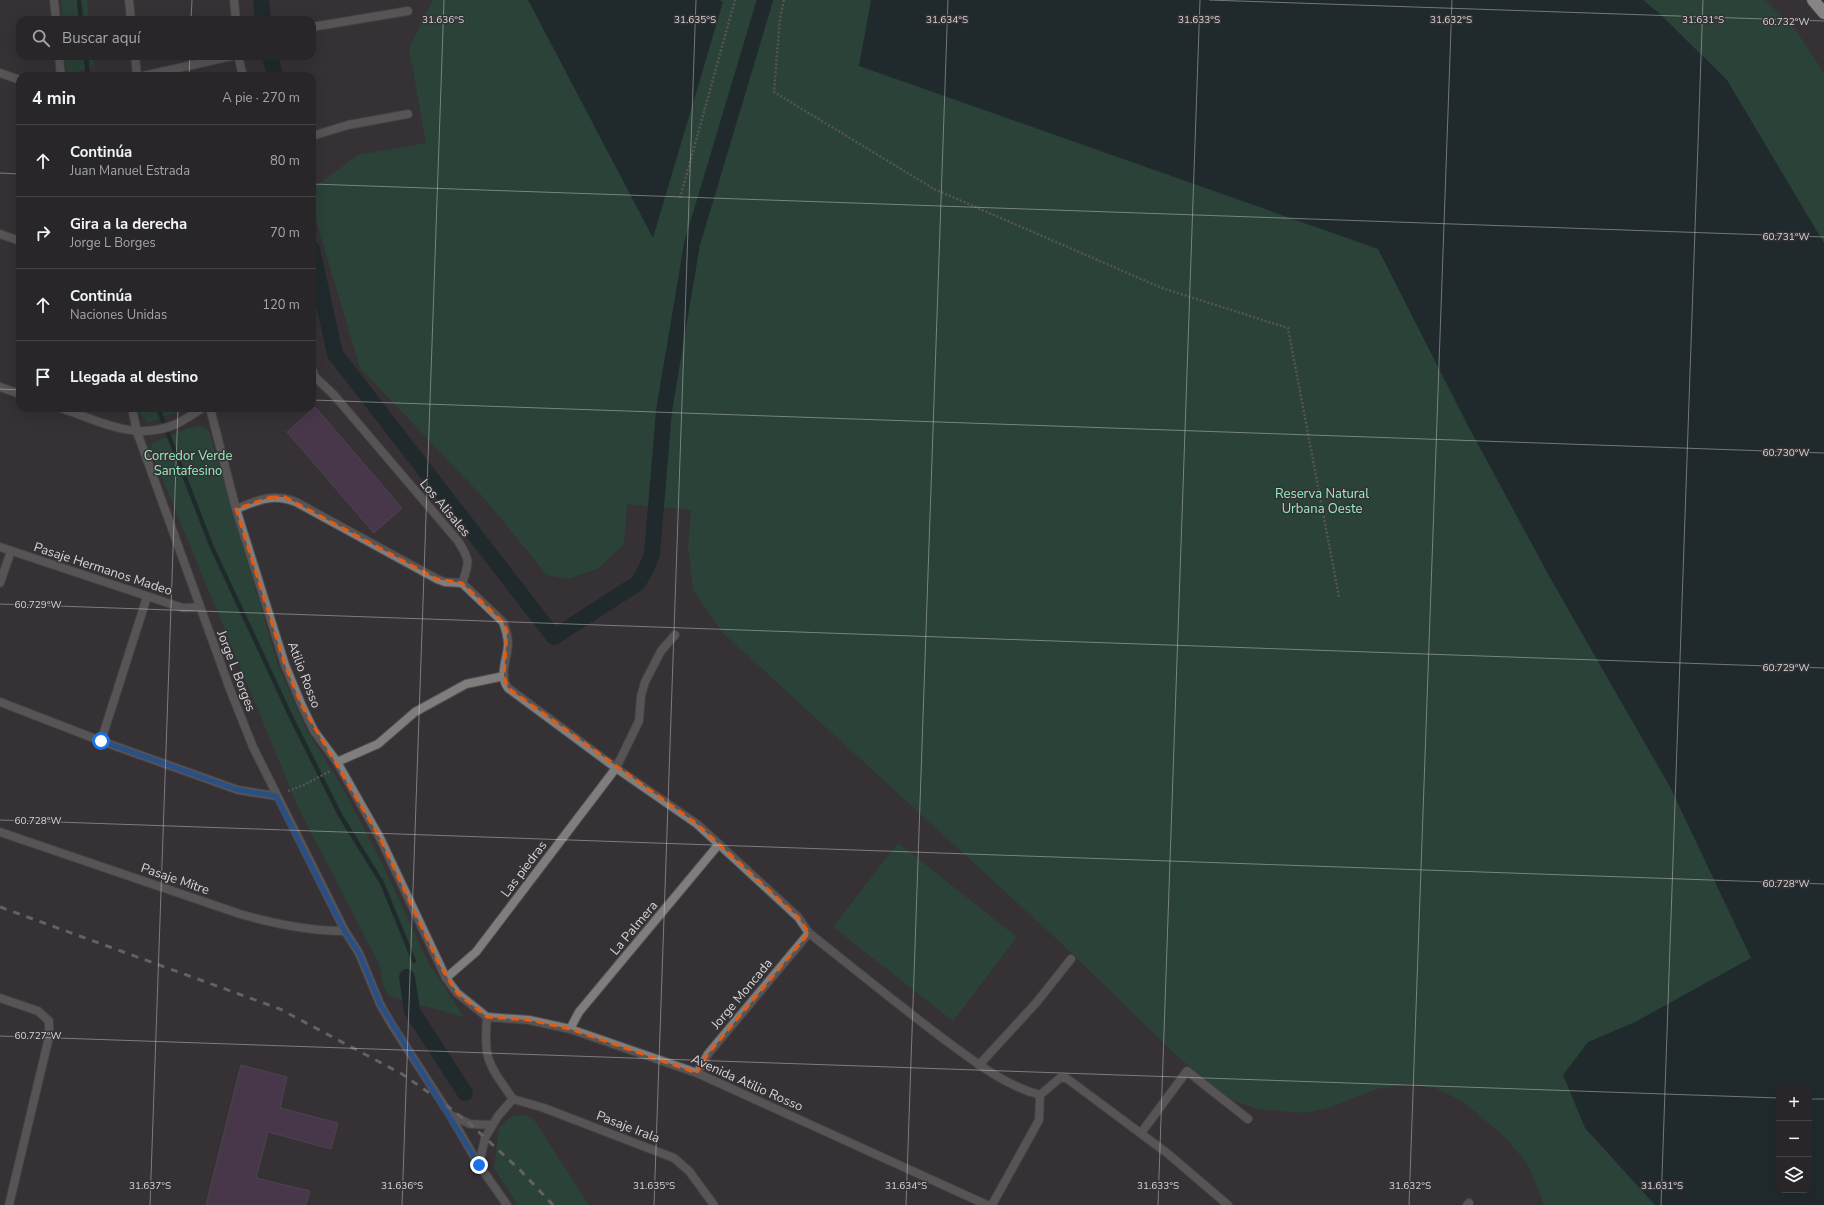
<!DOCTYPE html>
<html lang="es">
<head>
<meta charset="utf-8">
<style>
  body { margin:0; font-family:"Nunito Sans",sans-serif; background:#302e30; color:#f1f3f6 }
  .controls { position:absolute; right:12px; bottom:12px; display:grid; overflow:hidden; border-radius:8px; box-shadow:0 4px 16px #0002 }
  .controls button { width:36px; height:36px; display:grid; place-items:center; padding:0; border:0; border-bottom:1px solid #444345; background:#282628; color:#f1f3f6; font:20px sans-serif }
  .stop { position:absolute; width:12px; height:12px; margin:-9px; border:3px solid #1a73e8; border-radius:50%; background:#fff }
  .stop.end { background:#1a73e8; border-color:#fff; box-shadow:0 1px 4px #0008 }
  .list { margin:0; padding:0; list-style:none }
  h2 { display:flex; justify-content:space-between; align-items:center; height:52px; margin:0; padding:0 16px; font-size:17px }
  h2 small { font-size:13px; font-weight:400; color:#a5a5a8 }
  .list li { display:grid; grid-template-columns:26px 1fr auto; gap:12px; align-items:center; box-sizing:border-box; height:72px; padding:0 16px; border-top:1px solid #444345 }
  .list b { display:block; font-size:15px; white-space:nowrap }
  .list p { margin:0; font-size:13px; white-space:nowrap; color:#a5a5a8 }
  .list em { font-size:13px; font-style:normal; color:#a5a5a8 }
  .icon { flex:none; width:22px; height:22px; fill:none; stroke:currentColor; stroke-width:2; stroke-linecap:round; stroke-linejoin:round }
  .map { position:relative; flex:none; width:1824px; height:1205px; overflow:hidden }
  .search { position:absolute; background:#282628; box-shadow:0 4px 16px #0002; left:16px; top:16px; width:300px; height:44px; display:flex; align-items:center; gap:10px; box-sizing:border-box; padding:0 14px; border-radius:12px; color:#a5a5a8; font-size:15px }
  .panel { position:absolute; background:#282628; box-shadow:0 4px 16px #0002; left:16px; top:72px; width:300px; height:340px; border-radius:12px }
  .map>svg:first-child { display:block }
  .green { fill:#1d583c; fill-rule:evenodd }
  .water { fill:#082325; fill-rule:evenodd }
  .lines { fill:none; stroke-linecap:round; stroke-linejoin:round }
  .stream { stroke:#082325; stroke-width:4.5 }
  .canal { stroke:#082325; stroke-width:16 }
  .building { fill:#603c66; stroke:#636064 }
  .service-casing { stroke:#524f52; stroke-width:10 }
  .minor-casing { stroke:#524f52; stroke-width:10 }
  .motorway-casing { stroke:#524f52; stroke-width:14 }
  .path { stroke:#7f7c7f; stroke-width:2.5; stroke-dasharray:2 2; stroke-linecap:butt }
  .service { stroke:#807e7d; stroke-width:8 }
  .minor { stroke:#807e7d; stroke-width:8 }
  .motorway { stroke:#ede6e5; stroke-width:12 }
  .rail { stroke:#9e9b9e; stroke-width:3; stroke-dasharray:7 7; stroke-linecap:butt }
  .route { stroke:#1a73e8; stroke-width:5 }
  .marked { fill:none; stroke:#e8590c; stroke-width:3; stroke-dasharray:8 5; stroke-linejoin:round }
  .ticks { fill:none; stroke:#d7d5d7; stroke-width:1; stroke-opacity:0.45 }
  .labels { text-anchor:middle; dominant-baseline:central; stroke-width:3; stroke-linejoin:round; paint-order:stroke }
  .park-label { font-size:13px; fill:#94efbe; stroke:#353235 }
  .street-label { font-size:13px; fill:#d7d5d7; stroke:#353235 }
  .ticks-label { font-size:10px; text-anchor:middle; fill:#d7d5d7; stroke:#353235; stroke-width:3; stroke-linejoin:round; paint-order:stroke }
</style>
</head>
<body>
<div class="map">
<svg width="1824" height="1205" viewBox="0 0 1824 1205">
  <rect width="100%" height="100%" fill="#353235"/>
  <g class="green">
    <polygon points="61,0 87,0 89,20 62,20"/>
    <path d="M433 0H1765L1797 32 1824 73V1205H1544L1528 1165 1508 1140 1465 1103 1436 1088 1409 1084 1377 1089 1328 1108 1305 1113 1257 1109 1232 1100 1207 1082 1176 1055 1062 944 722 632 693 590 688 547 691 510 627 504 624 544 599 568 568 579 547 575 484 498 360 368 312 207V189L358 155 426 143 409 48ZM1779 1088H1809V1190H1779Z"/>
    <polygon points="65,56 93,56 95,65 70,75 66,70"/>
    <polygon points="139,408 185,408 148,423 140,414"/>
    <polygon points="200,426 209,431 278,666 306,729 340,783 383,865 428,962 464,1017 389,996 383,984 379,964 298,807 151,451 152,443 187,429"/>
    <polygon points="898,843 1017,937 953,1021 833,927"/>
    <polygon points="527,1115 534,1120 589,1205 518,1205 494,1168 499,1128 512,1116"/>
  </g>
  <g class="water">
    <polygon points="528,0 719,0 723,2 653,238"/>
    <path d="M871 0H1643L1659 13 1727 80 1824 243V1205H1655L1585 1128 1563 1075 1588 1042 1635 1022 1751 958 1670 787 1549 576 1466 422 1378 249 859 66ZM1779 1088H1809V1190H1779Z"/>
  </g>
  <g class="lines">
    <g class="stream">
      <polyline points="79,0 81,20"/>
      <polyline points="86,56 88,76"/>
      <polyline points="158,408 211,545 291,717 340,815 382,883 414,961"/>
    </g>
    <g class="canal">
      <polyline points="261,0 263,20"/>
      <polyline points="270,56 275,76"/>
      <polyline points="312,249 335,354 554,637 638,583 646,569 652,554 664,411 692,244 765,0"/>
      <polyline points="407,977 412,1011 465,1093"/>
    </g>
  </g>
  <g class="building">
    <polygon points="315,407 402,508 374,533 287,432"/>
    <polygon points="241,1065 287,1077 280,1108 338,1123 331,1149 268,1132 256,1178 310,1191 306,1205 206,1205"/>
  </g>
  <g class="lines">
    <g class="service-casing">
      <g id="service">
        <polyline points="312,27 408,11"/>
        <polyline points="312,136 348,125 408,114"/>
        <polyline points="101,741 147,597"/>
        <polyline points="616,768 639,721 641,696 645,682 661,651 675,635"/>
      </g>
    </g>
    <g class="minor-casing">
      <g id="minor">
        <polyline points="54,0 56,20"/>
        <polyline points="129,0 131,20"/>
        <polyline points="234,0 236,20"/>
        <polyline points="59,56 61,76"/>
        <polyline points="135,56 137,76"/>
        <polyline points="238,56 243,76"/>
        <polyline points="0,73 20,80"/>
        <polyline points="143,76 232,56"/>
        <polyline points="0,234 20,241"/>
        <path d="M312 369 315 377 334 395 458 541C470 560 470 562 462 583L503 622C506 630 508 636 508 644 508 658 498 675 508 688L616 768 697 824 798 917 809 933C853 968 896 1003 941 1037 971 1059 1003 1085 1040 1095"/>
        <polyline points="0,387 20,394"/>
        <path d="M61 408C99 421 136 442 176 424 185 420 194 413 203 408"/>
        <polyline points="132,408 137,432 231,692 253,747 345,931 359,953 380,1004 392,1025 450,1115 479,1165 507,1205"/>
        <polyline points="210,408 236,509 285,665 302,706 314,731 337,762 378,744 415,712 466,684 504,676"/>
        <path d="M236 509C258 500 273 493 296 502L437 579 445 582 462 583"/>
        <polyline points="0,547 183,608 200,607"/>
        <polyline points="0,583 11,551"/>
        <polyline points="0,702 101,741 238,790 276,796"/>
        <polyline points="337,762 380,838 446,978 457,993 487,1017"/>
        <path d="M0 832 240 914C275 924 309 931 345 931"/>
        <polyline points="446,978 476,952 616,768"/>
        <polyline points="0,998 38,1011 49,1021 49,1037 9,1205"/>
        <polyline points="487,1017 529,1020 570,1029 697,1073 987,1205"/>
        <path d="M487 1017C483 1060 489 1065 513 1099"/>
        <polyline points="570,1029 579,1012 719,844"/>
        <polyline points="979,1065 1036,1003 1071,959"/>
        <polyline points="697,1073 708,1054 809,933"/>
        <polyline points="1040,1095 1060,1078 1066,1078 1073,1083 1167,1153 1228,1205"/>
        <polyline points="513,1099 544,1108 674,1158 689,1171 714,1205"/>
        <polyline points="450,1115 470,1124 492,1125"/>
        <polyline points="1141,1133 1187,1071 1248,1119"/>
        <polyline points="479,1165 485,1138 498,1116 513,1099"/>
        <polyline points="992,1205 1039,1120 1040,1095"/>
        <polyline points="1467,1205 1469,1203"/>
      </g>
    </g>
    <g class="motorway-casing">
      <polyline id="motorway" points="1813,0 1824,13"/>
    </g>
    <g class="path">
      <polyline points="784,0 780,18 774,92 934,189 1162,288 1288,328 1339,597"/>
      <polyline points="680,198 735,0"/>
      <polyline points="288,791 304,785 330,771"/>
    </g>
    <use href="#service" class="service"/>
    <use href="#minor" class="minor"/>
    <use href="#motorway" class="motorway"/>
    <polyline class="rail" points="0,907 280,1009 402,1074 441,1101 470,1124 519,1169 553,1205"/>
  </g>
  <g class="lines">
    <polyline class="route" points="101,741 238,790 276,796 345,932 359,953 380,1004 479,1165"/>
  </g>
  <path d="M0 0H1824V1205H0ZM271 497H285L437 579 462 583 503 622 507 631 504 676 508 688 697 824 798 917 809 933 708 1054 697 1073 570 1029 529 1020 487 1017 457 993 439 964 380 838 302 706 285 665 236 509Z" fill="#353235" fill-opacity=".55" fill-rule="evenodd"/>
  <path class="marked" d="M271 497H285L437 579 462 583 503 622 507 631 504 676 508 688 697 824 798 917 809 933 708 1054 697 1073 570 1029 529 1020 487 1017 457 993 439 964 380 838 302 706 285 665 236 509Z"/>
  <path class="ticks" d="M1209 0 1824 21M191 20 192 0M189 76 190 56M0 173 20 174M312 184 1824 237M0 389 20 390M312 400 1824 453M0 604 1824 668M0 820 1824 884M0 1036 1779 1098M1809 1099H1824M150 1205 178 408M402 1205 444 0M654 1205 696 0M906 1205 948 0M1158 1205 1200 0M1409 1205 1452 0M1661 1205 1703 0"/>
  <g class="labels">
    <g class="park-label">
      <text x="188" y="456">Corredor Verde<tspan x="188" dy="15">Santafesino</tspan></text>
      <text x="1322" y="494">Reserva Natural<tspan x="1322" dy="15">Urbana Oeste</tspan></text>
    </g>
    <g class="street-label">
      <text transform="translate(445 508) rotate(50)">Los Alisales</text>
      <text transform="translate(103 569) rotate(18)">Pasaje Hermanos Madeo</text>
      <text transform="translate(236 671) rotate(69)">Jorge L Borges</text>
      <text transform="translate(304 675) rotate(69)">Atilio Rosso</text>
      <text transform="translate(524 869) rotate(-53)">Las piedras</text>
      <text transform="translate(175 879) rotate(19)">Pasaje Mitre</text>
      <text transform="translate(634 928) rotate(-50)">La Palmera</text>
      <text transform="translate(742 994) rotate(-50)">Jorge Moncada</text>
      <text transform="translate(747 1083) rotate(24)">Avenida Atilio Rosso</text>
      <text transform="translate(628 1127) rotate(21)">Pasaje Irala</text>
    </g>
  </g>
  <g class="ticks-label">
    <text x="443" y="23">31.636°S</text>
    <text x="695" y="23">31.635°S</text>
    <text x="947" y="23">31.634°S</text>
    <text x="1199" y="23">31.633°S</text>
    <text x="1451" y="23">31.632°S</text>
    <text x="1703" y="23">31.631°S</text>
    <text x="1786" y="25">60.732°W</text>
    <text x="1786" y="240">60.731°W</text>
    <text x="1786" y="456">60.730°W</text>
    <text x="38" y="608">60.729°W</text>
    <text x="1786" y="671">60.729°W</text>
    <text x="38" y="824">60.728°W</text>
    <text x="1786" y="887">60.728°W</text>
    <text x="38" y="1039">60.727°W</text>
    <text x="150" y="1189">31.637°S</text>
    <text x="402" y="1189">31.636°S</text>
    <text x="654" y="1189">31.635°S</text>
    <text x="906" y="1189">31.634°S</text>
    <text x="1158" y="1189">31.633°S</text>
    <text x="1410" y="1189">31.632°S</text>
    <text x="1662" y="1189">31.631°S</text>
  </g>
</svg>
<div class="controls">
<button>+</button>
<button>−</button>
<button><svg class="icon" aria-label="layers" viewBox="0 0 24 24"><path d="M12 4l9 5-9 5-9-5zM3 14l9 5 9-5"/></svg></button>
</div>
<div class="stop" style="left:101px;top:741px"></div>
<div class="stop end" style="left:479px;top:1165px"></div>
<div class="search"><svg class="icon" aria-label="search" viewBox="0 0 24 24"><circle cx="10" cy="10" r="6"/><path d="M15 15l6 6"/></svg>Buscar aquí</div>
<section class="panel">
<h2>4 min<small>A pie · 270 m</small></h2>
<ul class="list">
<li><svg class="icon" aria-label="ahead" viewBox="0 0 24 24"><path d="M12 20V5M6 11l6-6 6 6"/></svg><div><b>Continúa</b><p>Juan Manuel Estrada</p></div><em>80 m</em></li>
<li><svg class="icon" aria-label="right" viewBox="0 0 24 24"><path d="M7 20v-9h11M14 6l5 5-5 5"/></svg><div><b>Gira a la derecha</b><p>Jorge L Borges</p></div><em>70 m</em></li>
<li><svg class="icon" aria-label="ahead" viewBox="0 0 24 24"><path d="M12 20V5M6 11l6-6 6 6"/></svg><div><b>Continúa</b><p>Naciones Unidas</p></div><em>120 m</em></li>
<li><svg class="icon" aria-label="arrive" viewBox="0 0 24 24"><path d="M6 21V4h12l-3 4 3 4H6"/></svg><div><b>Llegada al destino</b></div></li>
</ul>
</section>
</div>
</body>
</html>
